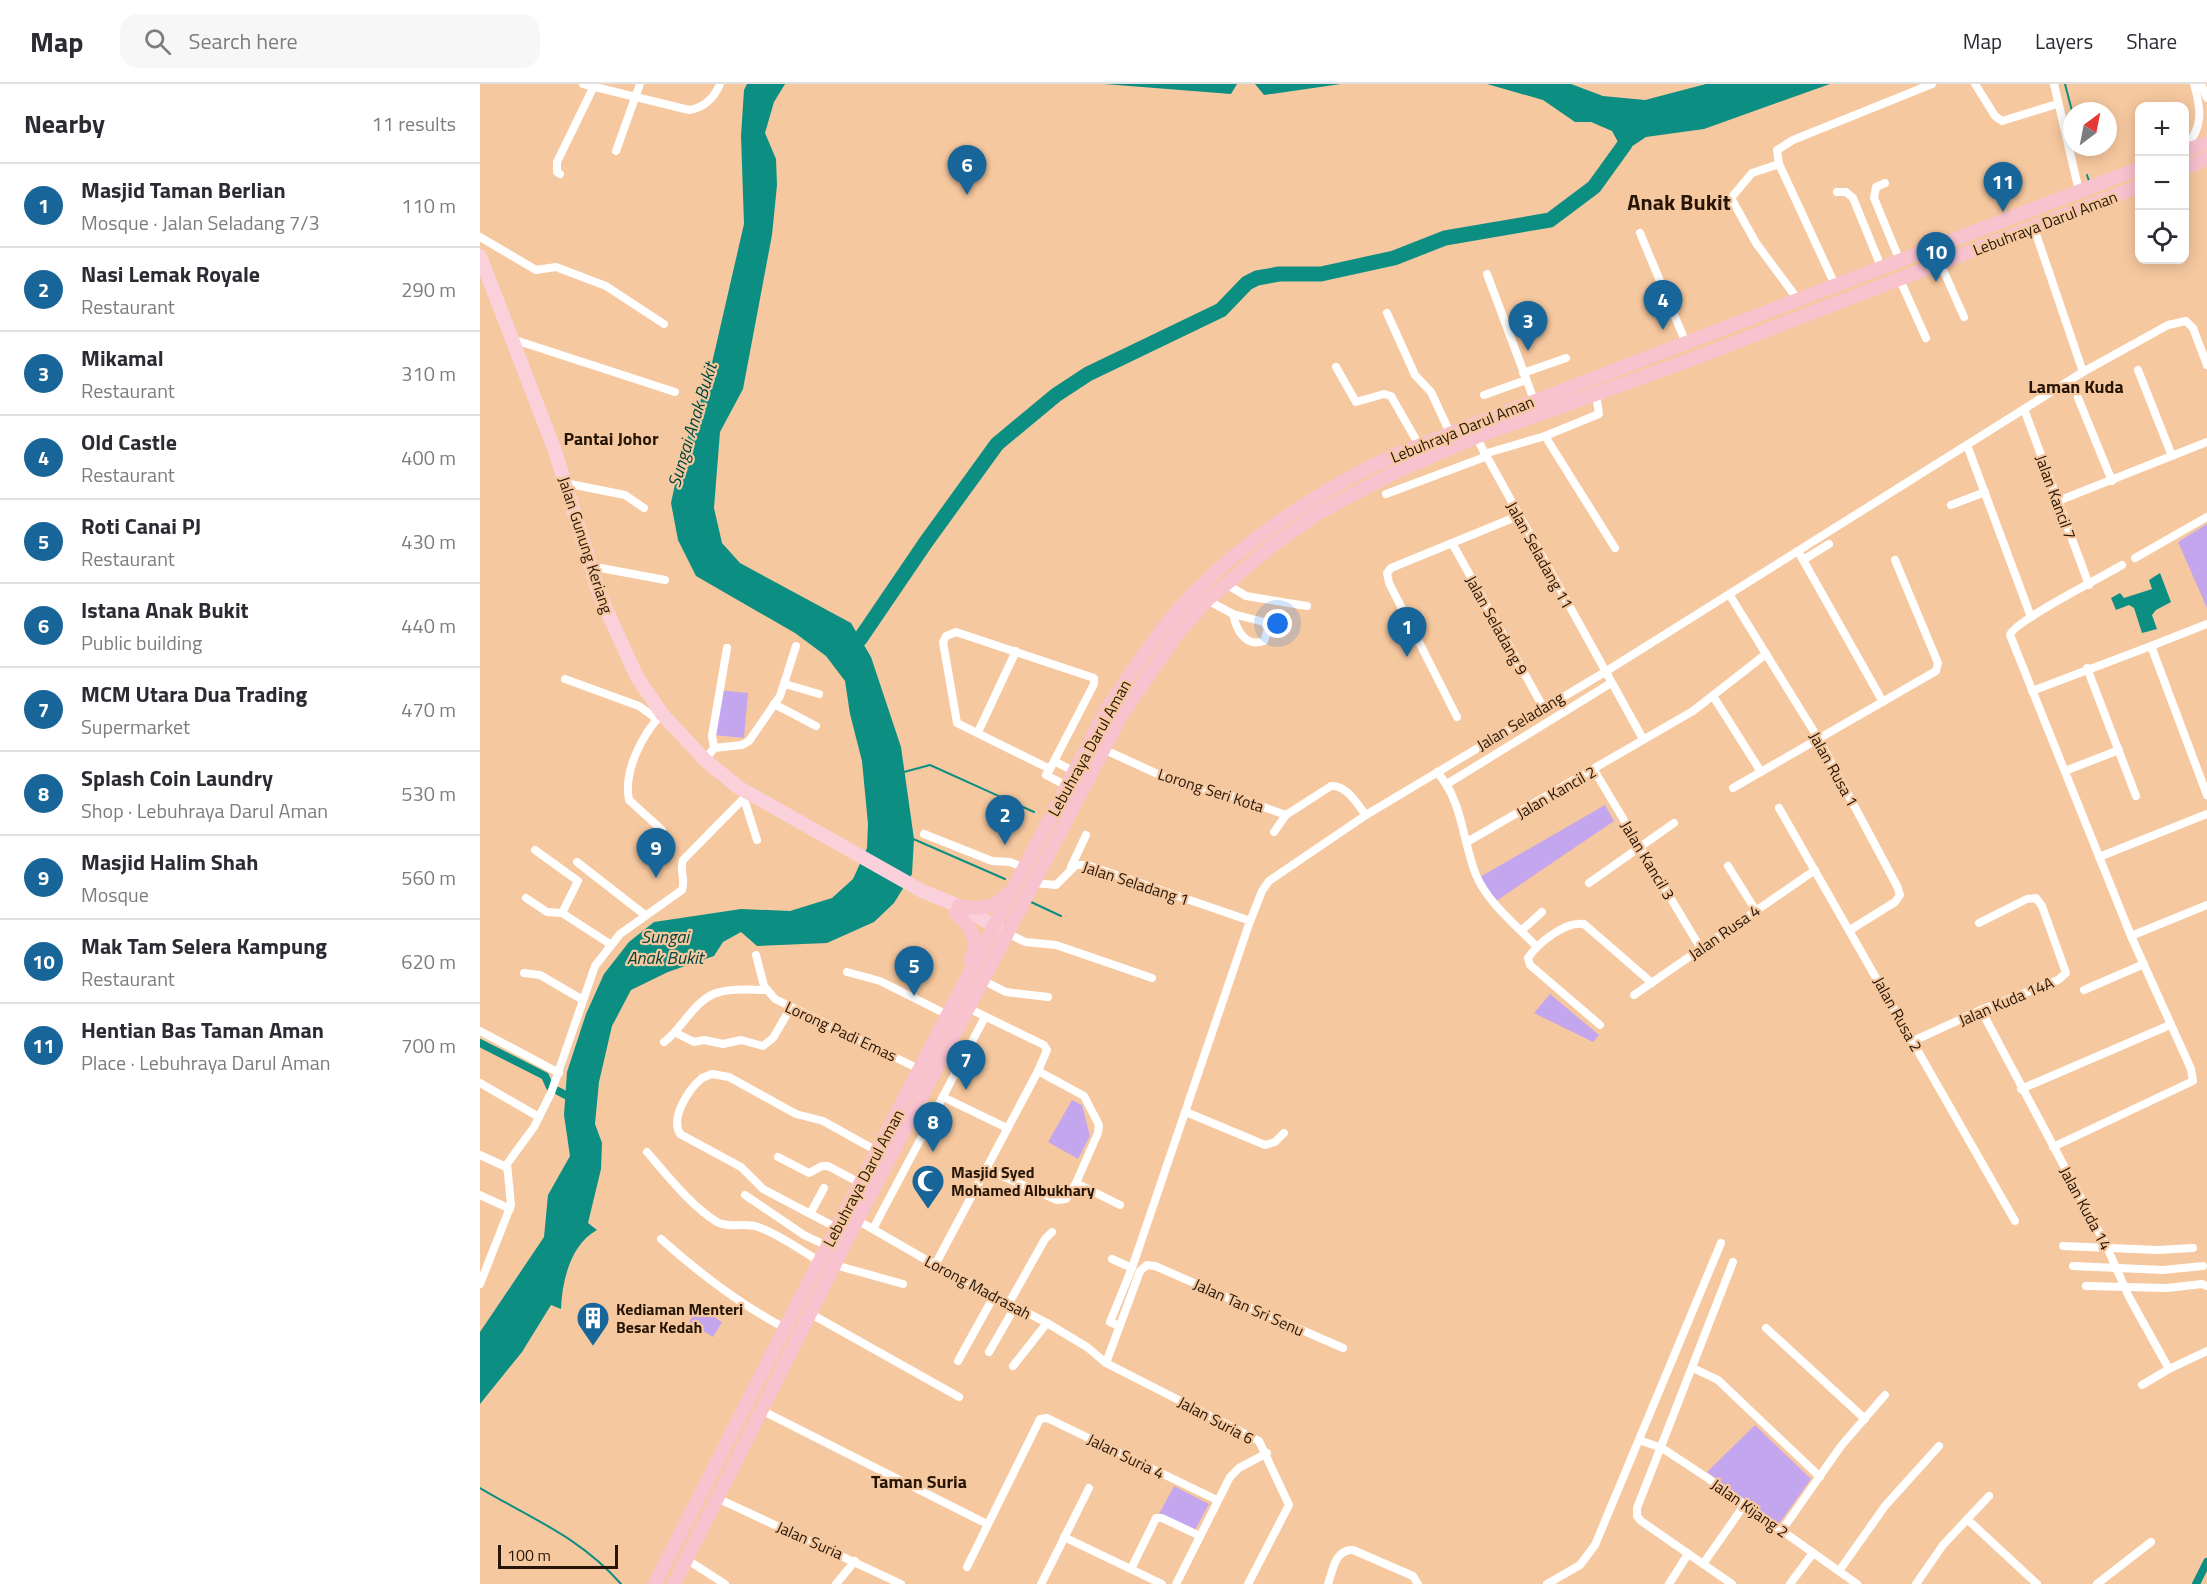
<!DOCTYPE html>
<html lang="en">
<head>
<meta charset="utf-8">
<style>
  body { margin:0; font-family:"Titillium Web",sans-serif; background:#f7f7f7; color:#2b2b33 }
  .controls { position:absolute; right:18px; top:18px; display:grid; overflow:hidden; border-radius:12px; box-shadow:0 3px 15px #0003 }
  .controls button { width:54px; height:54px; display:grid; place-items:center; padding:0; border:0; border-bottom:2px solid #e1e1e2; background:#fff; color:#2b2b33; font:30px sans-serif }
  .compass { position:absolute; left:1583px; top:18px; width:54px; height:54px; border-radius:50%; background:#fff; box-shadow:0 3px 15px #0003; rotate:32deg }
  .scale { position:absolute; left:18px; bottom:15px; width:120px; box-sizing:border-box; padding-left:6px; border:3px solid #271607; border-top:0; font-size:16px; line-height:21px; white-space:nowrap; color:#271607; -webkit-text-stroke:4px #f6c89f; paint-order:stroke }
  .you { position:absolute; left:798px; top:540px; width:21px; height:21px; margin:-15px; border:4px solid #fff; border-radius:50%; background:#1a73e8; box-shadow:0 0 0 9px #1a73e833 }
  .badge { display:grid; place-items:center; width:39px; height:39px; border-radius:50%; background:#186699; color:#fff; font-size:20px; font-weight:700 }
  .pin { position:absolute; translate:-50% -50px; filter:drop-shadow(0 2px 3px #0008) }
  .pin::after { content:''; position:absolute; top:32px; width:21px; height:18px; background:inherit; clip-path:polygon(0 0,100% 0,50% 100%) }
  .list { margin:0; padding:0; list-style:none }
  h2 { display:flex; justify-content:space-between; align-items:center; height:78px; margin:0; padding:0 24px; font-size:26px }
  h2 small { font-size:20px; font-weight:400; color:#7c7c81 }
  .list li { display:grid; grid-template-columns:39px 1fr auto; gap:18px; align-items:center; box-sizing:border-box; height:84px; padding:0 24px; border-top:2px solid #e1e1e2 }
  .list b { display:block; font-size:22px; white-space:nowrap }
  .list p { margin:0; font-size:20px; white-space:nowrap; color:#7c7c81 }
  .list em { font-size:20px; font-style:normal; color:#7c7c81 }
  .icon { flex:none; width:33px; height:33px; fill:none; stroke:currentColor; stroke-width:2; stroke-linecap:round; stroke-linejoin:round }
  .map { position:relative; flex:none; width:1727px; height:1500px; overflow:hidden }
  header { display:flex; align-items:center; gap:36px; box-sizing:border-box; height:84px; padding:0 30px; background:#fff; border-bottom:2px solid #e1e1e2 }
  header strong { font-size:28px }
  nav { display:flex; gap:33px; margin-inline-start:auto; font-size:21px }
  .search { width:420px; height:54px; background:#f7f7f7; display:flex; align-items:center; gap:15px; box-sizing:border-box; padding:0 21px; border-radius:18px; color:#7c7c81; font-size:22px }
  main { display:flex }
  aside { flex:1; background:#fff }
  .map>svg:first-child { display:block }
  .green { fill:#c4a6ef }
  .water { fill:#0c8f82 }
  .lines { fill:none; stroke-linecap:round; stroke-linejoin:round }
  .stream { stroke:#0c8f82; stroke-width:2 }
  .canal { stroke:#0c8f82; stroke-width:8 }
  .river { stroke:#0c8f82; stroke-width:15 }
  .minor { stroke:#fff; stroke-width:8 }
  .primary { stroke:#fad1db; stroke-width:14 }
  .trunk { stroke:#f8c2cf; stroke-width:14 }
  .labels { text-anchor:middle; dominant-baseline:central; stroke-width:4.5; stroke-linejoin:round; paint-order:stroke }
  .street-label { font-size:16px; fill:#271607; stroke:#f6c89f }
  .poi-label { font-size:16px; font-weight:bold; fill:#271607; stroke:#f6c89f; text-anchor:start }
  .neighbourhood-label { font-size:18px; font-weight:bold; fill:#271607; stroke:#f6c89f }
  .water-label { font-size:18px; font-style:italic; fill:#01463f; stroke:#f6c89f }
  .district-label { font-size:22px; font-weight:bold; fill:#271607; stroke:#f6c89f }
</style>
</head>
<body>
<header>
<strong>Map</strong>
<div class="search"><svg class="icon" aria-label="search" viewBox="0 0 24 24"><circle cx="10" cy="10" r="6"/><path d="M15 15l6 6"/></svg>Search here</div>
<nav><a>Map</a><a>Layers</a><a>Share</a></nav>
</header>
<main>
<aside>
<h2>Nearby<small>11 results</small></h2>
<ul class="list">
<li><span class="badge">1</span><div><b>Masjid Taman Berlian</b><p>Mosque · Jalan Seladang 7/3</p></div><em>110 m</em></li>
<li><span class="badge">2</span><div><b>Nasi Lemak Royale</b><p>Restaurant</p></div><em>290 m</em></li>
<li><span class="badge">3</span><div><b>Mikamal</b><p>Restaurant</p></div><em>310 m</em></li>
<li><span class="badge">4</span><div><b>Old Castle</b><p>Restaurant</p></div><em>400 m</em></li>
<li><span class="badge">5</span><div><b>Roti Canai PJ</b><p>Restaurant</p></div><em>430 m</em></li>
<li><span class="badge">6</span><div><b>Istana Anak Bukit</b><p>Public building</p></div><em>440 m</em></li>
<li><span class="badge">7</span><div><b>MCM Utara Dua Trading</b><p>Supermarket</p></div><em>470 m</em></li>
<li><span class="badge">8</span><div><b>Splash Coin Laundry</b><p>Shop · Lebuhraya Darul Aman</p></div><em>530 m</em></li>
<li><span class="badge">9</span><div><b>Masjid Halim Shah</b><p>Mosque</p></div><em>560 m</em></li>
<li><span class="badge">10</span><div><b>Mak Tam Selera Kampung</b><p>Restaurant</p></div><em>620 m</em></li>
<li><span class="badge">11</span><div><b>Hentian Bas Taman Aman</b><p>Place · Lebuhraya Darul Aman</p></div><em>700 m</em></li>
</ul>
</aside>
<div class="map">
<svg width="1727" height="1500" viewBox="0 0 1727 1500">
  <rect width="100%" height="100%" fill="#f6c89f"/>
  <g class="green">
    <polygon points="1727,440 1727,524 1698,458"/>
    <polygon points="238,606 268,609 264,654 234,651"/>
    <polygon points="1125,721 1134,737 1016,817 1000,793"/>
    <polygon points="1070,910 1119,951 1113,958 1054,929"/>
    <polygon points="592,1016 602,1021 610,1052 598,1075 568,1058"/>
    <polygon points="218,1223 242,1238 233,1253 209,1238"/>
    <polygon points="1275,1341 1331,1395 1298,1441 1227,1388"/>
    <polygon points="694,1402 729,1420 714,1448 679,1430"/>
  </g>
  <g class="water">
    <path d="M267 0H305L294 18 285 49 296 75 297 101 292 151 263 305 240 348 234 424 242 459 260 479 371 539 391 573 421 663 434 755 432 790 414 819 394 838 347 859 277 862 261 848 243 858 234 872 188 888 151 906 132 942 119 998 115 1040 122 1059 121 1085 108 1139 117 1146C91 1160 82 1196 81 1225L71 1221 42 1268 0 1320V1248L64 1153 68 1111 90 1072 84 1031 87 988 106 930 124 890 149 858 174 838 261 825 310 827 352 814 373 795 387 764 388 740 382 677 370 630 365 597 346 572 315 549 216 492 198 456 191 419 201 372 229 292 264 140 261 52 264 6Z"/>
    <polygon points="624,0 757,0 751,10"/>
    <polygon points="775,0 861,0 784,11"/>
    <polygon points="1007,0 1091,0 1123,12 1165,16 1226,0 1350,0 1224,45 1166,53 1151,63 1138,58 1132,47 1111,38 1095,38 1063,16"/>
    <polygon points="1680,489 1691,518 1676,526 1672,531 1677,545 1662,549 1654,524 1649,521 1636,526 1631,514 1640,509 1644,514 1672,505 1669,496"/>
  </g>
  <g class="lines">
    <g class="stream">
      <polyline points="1585,0 1592,27"/>
      <polyline points="1607,91 1609,97"/>
      <polyline points="424,688 450,681 554,728"/>
      <polyline points="431,754 525,795"/>
      <polyline points="551,818 581,832"/>
      <path d="M0 1404C52 1435 100 1453 141 1500"/>
    </g>
    <g class="canal">
      <polyline points="0,959 65,992 70,1003"/>
      <polyline points="78,1007 93,1015"/>
      <polyline points="1716,1500 1727,1478"/>
    </g>
    <polyline class="river" points="363,564 380,555 446,458 517,360 576,311 608,290 741,226 767,199 777,194 799,190 841,190 914,174 965,154 1070,136 1114,103 1145,60 1151,42"/>
    <g class="minor">
      <path d="M103 0 209 26C224 24 234 14 240 0"/>
      <polyline points="1495,0 1515,32 1522,37 1577,20"/>
      <polyline points="1574,0 1599,107"/>
      <polyline points="1721,0 1727,14"/>
      <path d="M1704 64C1724 45 1721 24 1714 0"/>
      <polyline points="136,67 160,0"/>
      <polyline points="1299,80 1272,89 1251,114 1276,159 1319,217"/>
      <polyline points="80,90 77,88 77,78 114,2"/>
      <polyline points="1405,99 1396,103 1394,114 1420,177"/>
      <polyline points="1357,108 1366,108 1373,114 1402,185"/>
      <polyline points="1554,144 1603,288"/>
      <polyline points="1160,149 1206,259"/>
      <polyline points="0,153 56,186 76,183 126,202 184,240"/>
      <polyline points="1460,179 1484,233"/>
      <polyline points="1007,190 1054,316"/>
      <polyline points="1420,196 1446,254"/>
      <polyline points="1356,203 1299,80 1297,66 1313,56 1452,0"/>
      <polyline points="907,229 935,291 951,308 970,349"/>
      <polyline points="32,255 195,308"/>
      <polyline points="856,283 876,318 904,310 911,312 939,361"/>
      <polyline points="1658,286 1692,372"/>
      <polyline points="1043,289 1086,274"/>
      <polyline points="1004,311 1046,296"/>
      <polyline points="1598,314 1632,397"/>
      <polyline points="1544,325 1609,501"/>
      <polyline points="1065,352 1135,464"/>
      <polyline points="996,353 1163,655"/>
      <polyline points="1487,361 1551,533"/>
      <polyline points="1004,370 1065,352 1119,330 1116,311"/>
      <polyline points="85,399 145,411 164,424"/>
      <polyline points="906,410 1005,373"/>
      <polyline points="1578,417 1727,358"/>
      <polyline points="1471,421 1505,408"/>
      <polyline points="972,459 1063,623"/>
      <polyline points="1318,467 1403,618"/>
      <polyline points="1655,474 1727,433"/>
      <polyline points="1323,476 1349,460"/>
      <polyline points="110,482 185,496"/>
      <polyline points="746,500 766,512 827,522"/>
      <polyline points="1249,510 1338,654 1417,802 1420,811 1415,818 1370,846"/>
      <path d="M727 516 753 530 784 538 788 545 784 557C765 564 756 545 753 530"/>
      <polyline points="1727,540 1671,562 1727,711"/>
      <polyline points="1607,584 1656,712"/>
      <polyline points="85,595 159,622 177,635"/>
      <polyline points="305,600 339,610"/>
      <polyline points="1552,607 1671,562"/>
      <polyline points="1233,612 1281,688"/>
      <polyline points="294,620 336,642"/>
      <polyline points="977,633 909,499 907,489 911,484 1038,432"/>
      <polyline points="498,648 536,567"/>
      <polyline points="234,664 232,652 247,564"/>
      <polyline points="623,665 695,698 752,712 806,731"/>
      <polyline points="225,676 234,664 262,661 269,657 300,612 316,562"/>
      <polyline points="574,677 595,688"/>
      <polyline points="570,685 477,639 463,558 466,552 476,548 614,594 614,600 570,685 566,691 587,702"/>
      <polyline points="1114,686 1221,865"/>
      <polyline points="1585,687 1639,666"/>
      <path d="M957 688C983 717 982 756 996 791 1008 819 1036 841 1056 862"/>
      <polyline points="967,700 1131,599"/>
      <polyline points="1253,704 1456,587 1458,579 1415,476"/>
      <polyline points="264,715 277,756"/>
      <polyline points="1299,724 1535,1137"/>
      <path d="M182 746 149 716C143 687 163 649 182 630"/>
      <path d="M794 748 806 731 851 702C867 701 877 720 886 731"/>
      <polyline points="444,750 512,777 530,778 545,784"/>
      <polyline points="987,758 1213,627 1286,570"/>
      <polyline points="55,766 98,797 82,829"/>
      <polyline points="1619,773 1727,730"/>
      <polyline points="97,778 165,831"/>
      <polyline points="1248,782 1276,827"/>
      <polyline points="591,783 606,751"/>
      <polyline points="554,799 576,801 596,781 607,781 765,835"/>
      <polyline points="1109,799 1194,739"/>
      <polyline points="46,814 67,828 82,829 130,860"/>
      <polyline points="1041,847 1062,828"/>
      <polyline points="527,849 545,858 576,861 672,894"/>
      <polyline points="1651,852 1727,821"/>
      <polyline points="276,871 284,902 295,915 439,985"/>
      <polyline points="367,888 400,897 468,931"/>
      <polyline points="44,889 60,891 103,916"/>
      <polyline points="502,896 526,908 568,913"/>
      <polyline points="1604,906 1664,880"/>
      <polyline points="1154,911 1335,786"/>
      <polyline points="1501,926 1626,1161 1649,1213 1689,1285 1727,1267"/>
      <path d="M1120 941 1050 881 1048 874C1058 859 1085 837 1104 840L1172 899"/>
      <polyline points="0,947 79,989"/>
      <polyline points="196,949 214,958 224,956 243,960 261,956 283,962 293,954 310,925"/>
      <polyline points="1433,957 1501,926 1578,896 1586,889 1562,822 1556,814 1547,815 1499,839"/>
      <path d="M184 958C203 944 216 913 240 908 255 904 272 906 287 906"/>
      <polyline points="0,999 59,1033"/>
      <polyline points="1541,1005 1690,941"/>
      <polyline points="463,1013 527,1044"/>
      <polyline points="706,1028 785,1061 795,1058 804,1049"/>
      <path d="M1573 1063 1713 997 1711 985 1651 852 1530 551C1534 537 1624 492 1642 481"/>
      <path d="M167 1068C186 1090 212 1123 237 1138 250 1145 264 1138 278 1143 299 1150 320 1166 339 1177"/>
      <polyline points="0,1071 26,1083"/>
      <polyline points="298,1073 329,1089 342,1082 348,1082 380,1099"/>
      <polyline points="506,1085 577,1116 586,1115 596,1099 618,1049 619,1041 604,1012 558,987"/>
      <polyline points="596,1099 640,1121"/>
      <polyline points="0,1111 30,1125"/>
      <polyline points="265,1111 324,1151 347,1162"/>
      <polyline points="330,1130 344,1104"/>
      <polyline points="377,1136 455,1181 567,1239 607,1263 626,1279 779,1357 809,1421 768,1500"/>
      <path d="M357 1144 283 1105 261 1083 200 1050C190 1033 209 1005 222 994L232 990 249 993 316 1030 343 1037 397 1067"/>
      <polyline points="393,1145 505,933"/>
      <path d="M181 1155C219 1189 259 1220 305 1244"/>
      <polyline points="1583,1162 1678,1166 1713,1164"/>
      <polyline points="632,1175 652,1184"/>
      <polyline points="355,1181 423,1200"/>
      <polyline points="455,1181 558,987 567,966 564,961 488,924"/>
      <polyline points="1593,1182 1683,1186 1723,1182"/>
      <path d="M0 1200 31 1121 27 1080 54 1043 71 1009 115 882 140 850 202 806C206 796 199 786 203 776L269 709"/>
      <polyline points="1606,1202 1687,1204 1722,1200 1727,1202"/>
      <polyline points="529,1219 565,1155 572,1148"/>
      <polyline points="331,1230 479,1313"/>
      <polyline points="639,1242 630,1238 652,1184 769,840 782,807 789,797 886,731 1125,588 1603,288 1688,241 1706,237 1713,244 1727,281"/>
      <polyline points="1286,1244 1385,1335"/>
      <polyline points="509,1268 535,1223"/>
      <polyline points="478,1277 514,1212"/>
      <polyline points="626,1279 660,1187 667,1181 675,1182 863,1264"/>
      <polyline points="533,1282 567,1239"/>
      <polyline points="1213,1284 1238,1296 1340,1393"/>
      <polyline points="1662,1301 1689,1285"/>
      <polyline points="283,1327 507,1440"/>
      <polyline points="1159,1356 1182,1364 1229,1395 1377,1500"/>
      <polyline points="237,1414 421,1500"/>
      <polyline points="1487,1435 1557,1500"/>
      <polyline points="1302,1446 1361,1362 1405,1311"/>
      <polyline points="584,1453 682,1500"/>
      <polyline points="206,1475 245,1500"/>
      <polyline points="1223,1480 1265,1420"/>
      <polyline points="487,1483 560,1335 567,1334 737,1416"/>
      <polyline points="651,1485 676,1434 682,1434 720,1452"/>
      <polyline points="1359,1487 1405,1422 1459,1362"/>
      <polyline points="356,1500 375,1477"/>
      <polyline points="561,1500 609,1404"/>
      <polyline points="696,1500 750,1393 759,1384 787,1369"/>
      <path d="M848 1500C853 1486 855 1465 873 1466L933 1492 938 1500"/>
      <polyline points="1067,1500 1100,1481 1115,1461 1241,1159"/>
      <polyline points="1189,1500 1208,1470"/>
      <polyline points="1252,1500 1161,1437 1157,1432 1157,1424 1253,1178"/>
      <polyline points="1310,1500 1333,1469"/>
      <polyline points="1436,1500 1463,1461 1509,1412"/>
      <polyline points="1617,1500 1671,1458"/>
    </g>
    <polyline class="primary" points="0,172 75,367 120,512 157,593 182,630 225,676 258,703 442,807 479,822 527,849"/>
    <g class="trunk">
      <polyline points="1704,67 1727,59"/>
      <polyline points="1704,84 1727,75"/>
      <path d="M479 822C499 826 514 825 529 809"/>
      <path d="M476 829C491 844 500 855 491 877"/>
      <path d="M175 1500 305 1244 628 623C647 595 665 567 686 541 742 470 833 409 915 371L1660 84"/>
      <polyline points="194,1500 377,1136 642,630 697,550 727,516 794,460 840,428 915,388 996,353 1207,277 1660,102"/>
    </g>
  </g>
  <defs>
    <g id="mosque-pin" transform="scale(1.725)"><path d="M0 17L-7.5 6A9.5 9.5 0 1 1 7.5 6Z" fill="#186699" stroke="#f6c89f"/><path d="M3.5-4.9A6 6 0 1 0 3.5 4.9A5 5 0 1 1 3.5-4.9Z" fill="#fff"/></g>
    <g id="building-pin" transform="scale(1.725)"><path d="M0 17L-7.5 6A9.5 9.5 0 1 1 7.5 6Z" fill="#186699" stroke="#f6c89f"/><path d="M-4-6H4V6H1V3H-1V6H-4ZM-2.5-4.3h1.7v1.8h-1.7ZM.8-4.3h1.7v1.8H.8ZM-2.5-1h1.7V.8h-1.7ZM.8-1h1.7V.8H.8Z" fill="#fff"/></g>
  </defs>
  <g fill-rule="evenodd">
    <use href="#mosque-pin" x="448" y="1097"/>
    <use href="#building-pin" x="113" y="1234"/>
  </g>
  <g class="labels">
    <g class="street-label">
      <text transform="translate(1565 139) rotate(-21)">Lebuhraya Darul Aman</text>
      <text transform="translate(982 345) rotate(-22)">Lebuhraya Darul Aman</text>
      <text transform="translate(1576 413) rotate(70)">Jalan Kancil 7</text>
      <text transform="translate(106 461) rotate(72)">Jalan Gunung Keriang</text>
      <text transform="translate(1060 471) rotate(61)">Jalan Seladang 11</text>
      <text transform="translate(1017 541) rotate(61)">Jalan Seladang 9</text>
      <text transform="translate(1040 637) rotate(-31)">Jalan Seladang</text>
      <text transform="translate(609 664) rotate(-61)">Lebuhraya Darul Aman</text>
      <text transform="translate(1354 685) rotate(61)">Jalan Rusa 1</text>
      <text transform="translate(731 706) rotate(18)">Lorong Seri Kota</text>
      <text transform="translate(1076 708) rotate(-30)">Jalan Kancil 2</text>
      <text transform="translate(1168 776) rotate(59)">Jalan Kancil 3</text>
      <text transform="translate(656 799) rotate(18)">Jalan Seladang 1</text>
      <text transform="translate(1244 848) rotate(-35)">Jalan Rusa 4</text>
      <text transform="translate(1526 917) rotate(-23)">Jalan Kuda 14A</text>
      <text transform="translate(1418 930) rotate(61)">Jalan Rusa 2</text>
      <text transform="translate(361 947) rotate(25)">Lorong Padi Emas</text>
      <text transform="translate(383 1094) rotate(-62)">Lebuhraya Darul Aman</text>
      <text transform="translate(1606 1124) rotate(62)">Jalan Kuda 14</text>
      <text transform="translate(498 1203) rotate(28)">Lorong Madrasah</text>
      <text transform="translate(769 1223) rotate(24)">Jalan Tan Sri Senu</text>
      <text transform="translate(736 1336) rotate(28)">Jalan Suria 6</text>
      <text transform="translate(646 1372) rotate(26)">Jalan Suria 4</text>
      <text transform="translate(1270 1424) rotate(35)">Jalan Kijang 2</text>
      <text transform="translate(330 1456) rotate(24)">Jalan Suria</text>
    </g>
    <g class="poi-label">
      <text x="471" y="1088">Masjid Syed<tspan x="471" dy="18">Mohamed Albukhary</tspan></text>
      <text x="136" y="1225">Kediaman Menteri<tspan x="136" dy="18">Besar Kedah</tspan></text>
    </g>
    <g class="neighbourhood-label">
      <text x="1596" y="302">Laman Kuda</text>
      <text x="131" y="354">Pantai Johor</text>
      <text x="439" y="1397">Taman Suria</text>
    </g>
    <g class="water-label">
      <text transform="translate(212 341) rotate(-73)">Sungai Anak Bukit</text>
      <text x="185" y="852">Sungai<tspan x="185" dy="21">Anak Bukit</tspan></text>
    </g>
    <g class="district-label">
      <text x="1199" y="118">Anak Bukit</text>
    </g>
  </g>
</svg>
<div class="controls">
<button>+</button>
<button>−</button>
<button><svg class="icon" aria-label="locate" viewBox="0 0 24 24"><circle cx="12" cy="12" r="6"/><path d="M12 2v4M12 18v4M2 12h4M18 12h4"/></svg></button>
</div>
<svg class="compass" viewBox="-18 -18 36 36"><path d="M0-13l5 13h-10z" fill="#e53935"/><path d="M0 13l5-13h-10z" fill="#7c7c81"/></svg>
<div class="scale">100 m</div>
<div class="you"></div>
<div class="pin badge" style="left:927px;top:573px">1</div>
<div class="pin badge" style="left:525px;top:761px">2</div>
<div class="pin badge" style="left:1048px;top:267px">3</div>
<div class="pin badge" style="left:1183px;top:246px">4</div>
<div class="pin badge" style="left:434px;top:912px">5</div>
<div class="pin badge" style="left:487px;top:111px">6</div>
<div class="pin badge" style="left:486px;top:1006px">7</div>
<div class="pin badge" style="left:453px;top:1068px">8</div>
<div class="pin badge" style="left:176px;top:794px">9</div>
<div class="pin badge" style="left:1456px;top:198px">10</div>
<div class="pin badge" style="left:1523px;top:128px">11</div>
</div>
</main>
</body>
</html>
